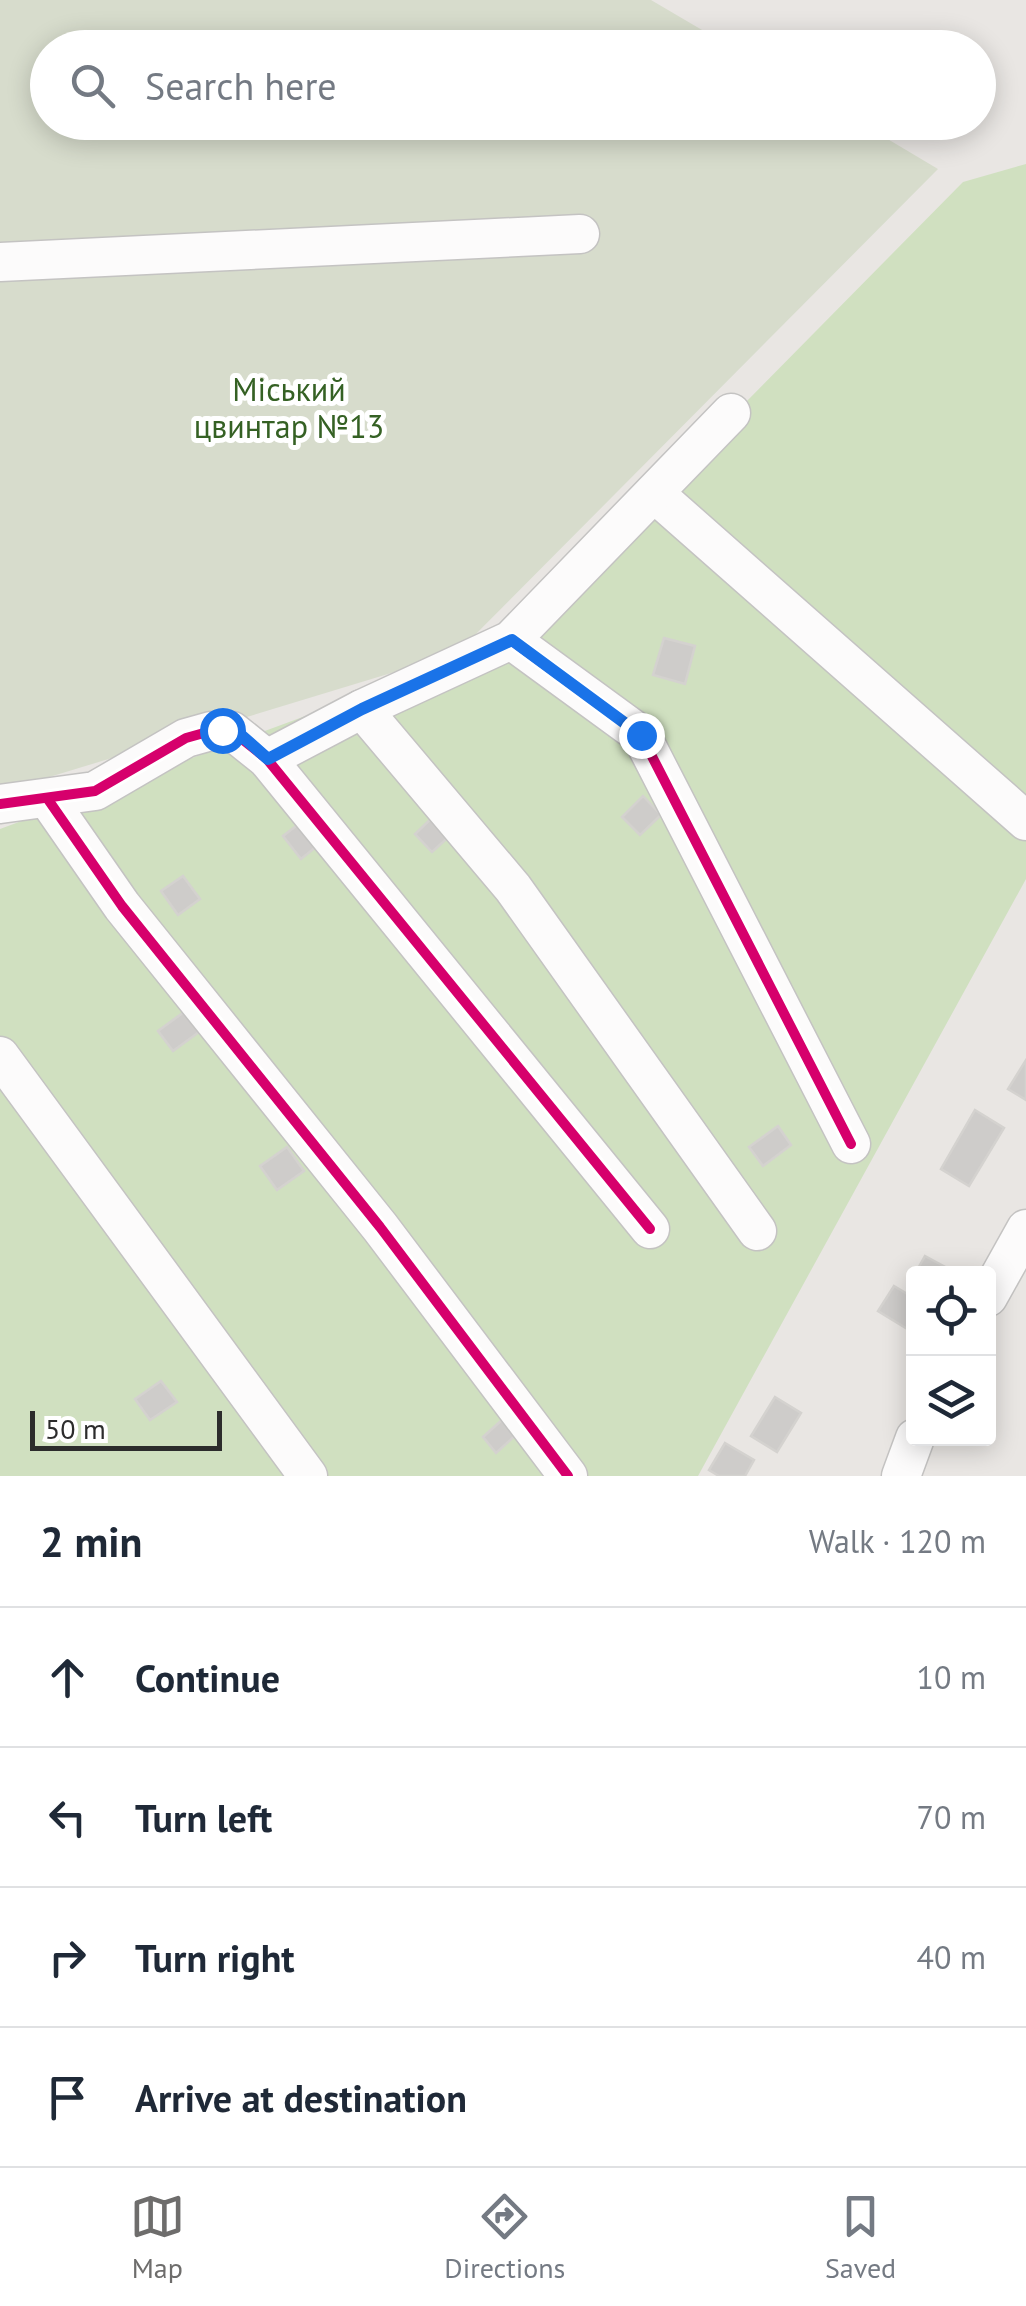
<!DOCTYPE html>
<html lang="en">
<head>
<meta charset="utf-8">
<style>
  body { margin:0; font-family:"PT Sans",sans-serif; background:#f2f2f3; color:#1f2937 }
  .controls { position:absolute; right:30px; bottom:30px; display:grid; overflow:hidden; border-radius:10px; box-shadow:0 5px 25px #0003 }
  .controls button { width:90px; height:90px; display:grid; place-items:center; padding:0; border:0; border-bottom:2px solid #e0e1e3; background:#fff; color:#1f2937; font:50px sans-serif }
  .scale { position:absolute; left:30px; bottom:25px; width:192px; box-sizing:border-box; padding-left:10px; border:5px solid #2c2c2c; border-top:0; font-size:28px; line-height:35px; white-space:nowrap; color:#2c2c2c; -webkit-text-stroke:8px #fff; paint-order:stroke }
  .stop { position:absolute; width:30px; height:30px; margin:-22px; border:8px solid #1a73e8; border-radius:50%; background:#fff }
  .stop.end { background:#1a73e8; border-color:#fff; box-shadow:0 2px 10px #0008 }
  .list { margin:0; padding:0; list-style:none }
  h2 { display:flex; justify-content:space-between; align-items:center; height:130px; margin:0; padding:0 40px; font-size:42px }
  h2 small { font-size:32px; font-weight:400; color:#747a83 }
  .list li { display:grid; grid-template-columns:65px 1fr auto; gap:30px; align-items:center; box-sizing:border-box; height:140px; padding:0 40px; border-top:2px solid #e0e1e3 }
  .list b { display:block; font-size:38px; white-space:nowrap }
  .list em { font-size:32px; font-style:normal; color:#747a83 }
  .icon { flex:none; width:55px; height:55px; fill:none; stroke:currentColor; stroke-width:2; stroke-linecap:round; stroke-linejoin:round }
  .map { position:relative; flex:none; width:1026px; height:1476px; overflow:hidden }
  .search { position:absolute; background:#fff; box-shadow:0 5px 25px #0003; left:30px; right:30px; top:30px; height:110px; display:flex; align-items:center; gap:25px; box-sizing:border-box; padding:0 35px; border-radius:55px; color:#747a83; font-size:38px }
  .sheet { height:690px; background:#fff }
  nav { display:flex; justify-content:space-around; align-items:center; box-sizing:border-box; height:140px; border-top:2px solid #e0e1e3; background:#fff; font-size:28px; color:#747a83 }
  nav a { display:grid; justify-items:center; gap:5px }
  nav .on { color:#6e6d6c }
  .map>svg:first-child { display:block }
  .green { fill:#d0e0c0 }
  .cemetery { fill:#d7dccc }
  .building { fill:#ceccca; stroke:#d4d2cf; stroke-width:2.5 }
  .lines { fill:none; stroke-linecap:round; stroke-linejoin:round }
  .minor-casing { stroke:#c4c3c2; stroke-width:41 }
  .minor { stroke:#fcfbfb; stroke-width:38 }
  .cycleway-casing { stroke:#fff; stroke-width:16 }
  .cycleway { stroke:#d6006c; stroke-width:10 }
  .route { stroke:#1a73e8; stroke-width:12 }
  .labels { text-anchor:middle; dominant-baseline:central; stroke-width:10; stroke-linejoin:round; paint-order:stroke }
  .park-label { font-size:32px; fill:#356124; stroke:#fff }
</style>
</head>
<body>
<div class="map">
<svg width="1026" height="1476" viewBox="0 0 1026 1476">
  <rect width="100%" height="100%" fill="#e9e6e3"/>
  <polygon class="green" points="1026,164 1026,879 698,1476 0,1476 0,829 511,640 963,182"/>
  <polygon class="cemetery" points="0,0 651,0 731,47 48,48 48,122 859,122 938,169 457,653 0,792"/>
  <g class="building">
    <polygon points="664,638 695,646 685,684 653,675"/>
    <polygon points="643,796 661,815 640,835 622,817"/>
    <polygon points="436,814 453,833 432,852 415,834"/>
    <polygon points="304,820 322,842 301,859 283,836"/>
    <polygon points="183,876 200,899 178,915 161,891"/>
    <polygon points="184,1012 199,1032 173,1051 158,1031"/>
    <polygon points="1026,1060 1026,1100 1008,1089"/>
    <polygon points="975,1110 1004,1128 969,1186 941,1169"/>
    <polygon points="778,1126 791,1145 763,1166 749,1147"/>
    <polygon points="287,1147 304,1171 277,1190 260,1166"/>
    <polygon points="925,1256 949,1269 947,1274 915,1274"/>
    <polygon points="894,1286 914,1298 914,1333 878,1311"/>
    <polygon points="161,1381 177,1402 150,1420 135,1399"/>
    <polygon points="775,1397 801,1413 777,1452 751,1436"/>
    <polygon points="503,1419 517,1434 496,1453 483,1437"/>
    <polygon points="725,1443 754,1460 745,1476 719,1476 709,1470"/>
  </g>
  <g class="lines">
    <g class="minor-casing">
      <g id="minor">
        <polyline points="0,262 580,234"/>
        <polyline points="654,493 1026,821"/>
        <polyline points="511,640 641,735 851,1144"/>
        <polyline points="362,709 513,888 757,1231"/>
        <polyline points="267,759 362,709 511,640 731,413"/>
        <polyline points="47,798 122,906 380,1227 568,1476"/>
        <polyline points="0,804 95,791 186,738 211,731 232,731 267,759 650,1229"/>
        <polyline points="0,1056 308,1476"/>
        <polyline points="988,1297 1026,1229"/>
        <polyline points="901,1476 915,1438"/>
      </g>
    </g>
    <use href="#minor" class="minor"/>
    <g class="cycleway-casing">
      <g id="cycleway">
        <polyline points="511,640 641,735 851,1144"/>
        <polyline points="47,798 122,906 380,1227 568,1476"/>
        <polyline points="0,804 95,791 186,738 211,731 232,731 267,759 650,1229"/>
      </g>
    </g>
    <use href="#cycleway" class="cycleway"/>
  </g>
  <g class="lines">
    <polyline class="route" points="222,730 242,736 268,759 362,709 512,640 641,735"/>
  </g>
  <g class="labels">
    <g class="park-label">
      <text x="289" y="389">Міський<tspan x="289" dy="37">цвинтар №13</tspan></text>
    </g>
  </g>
</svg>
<div class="controls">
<button><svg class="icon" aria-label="locate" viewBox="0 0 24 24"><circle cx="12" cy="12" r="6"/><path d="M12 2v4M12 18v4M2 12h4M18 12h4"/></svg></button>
<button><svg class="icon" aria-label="layers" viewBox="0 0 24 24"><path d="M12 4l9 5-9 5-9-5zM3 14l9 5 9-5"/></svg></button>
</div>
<div class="scale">50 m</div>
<div class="stop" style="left:222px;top:730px"></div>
<div class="stop end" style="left:641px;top:735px"></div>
<div class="search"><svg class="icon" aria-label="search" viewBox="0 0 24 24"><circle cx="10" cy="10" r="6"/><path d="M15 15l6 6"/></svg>Search here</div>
</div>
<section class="sheet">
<h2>2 min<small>Walk · 120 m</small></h2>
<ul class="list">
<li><svg class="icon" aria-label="ahead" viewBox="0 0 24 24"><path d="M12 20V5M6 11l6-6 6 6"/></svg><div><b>Continue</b></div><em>10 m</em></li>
<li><svg class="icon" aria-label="left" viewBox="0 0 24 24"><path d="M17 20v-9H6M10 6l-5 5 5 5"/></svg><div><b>Turn left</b></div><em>70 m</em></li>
<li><svg class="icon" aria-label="right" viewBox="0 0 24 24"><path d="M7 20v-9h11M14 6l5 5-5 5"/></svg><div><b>Turn right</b></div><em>40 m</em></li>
<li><svg class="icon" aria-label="arrive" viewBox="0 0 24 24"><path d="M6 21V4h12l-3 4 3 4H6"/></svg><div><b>Arrive at destination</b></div></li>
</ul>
</section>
<nav>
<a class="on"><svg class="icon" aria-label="map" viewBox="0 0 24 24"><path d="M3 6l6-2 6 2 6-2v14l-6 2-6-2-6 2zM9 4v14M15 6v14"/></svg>Map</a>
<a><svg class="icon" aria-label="directions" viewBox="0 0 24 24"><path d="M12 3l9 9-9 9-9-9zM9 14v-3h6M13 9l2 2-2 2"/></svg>Directions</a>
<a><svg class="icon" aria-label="saved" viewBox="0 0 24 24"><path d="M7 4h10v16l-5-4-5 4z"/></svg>Saved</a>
</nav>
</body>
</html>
